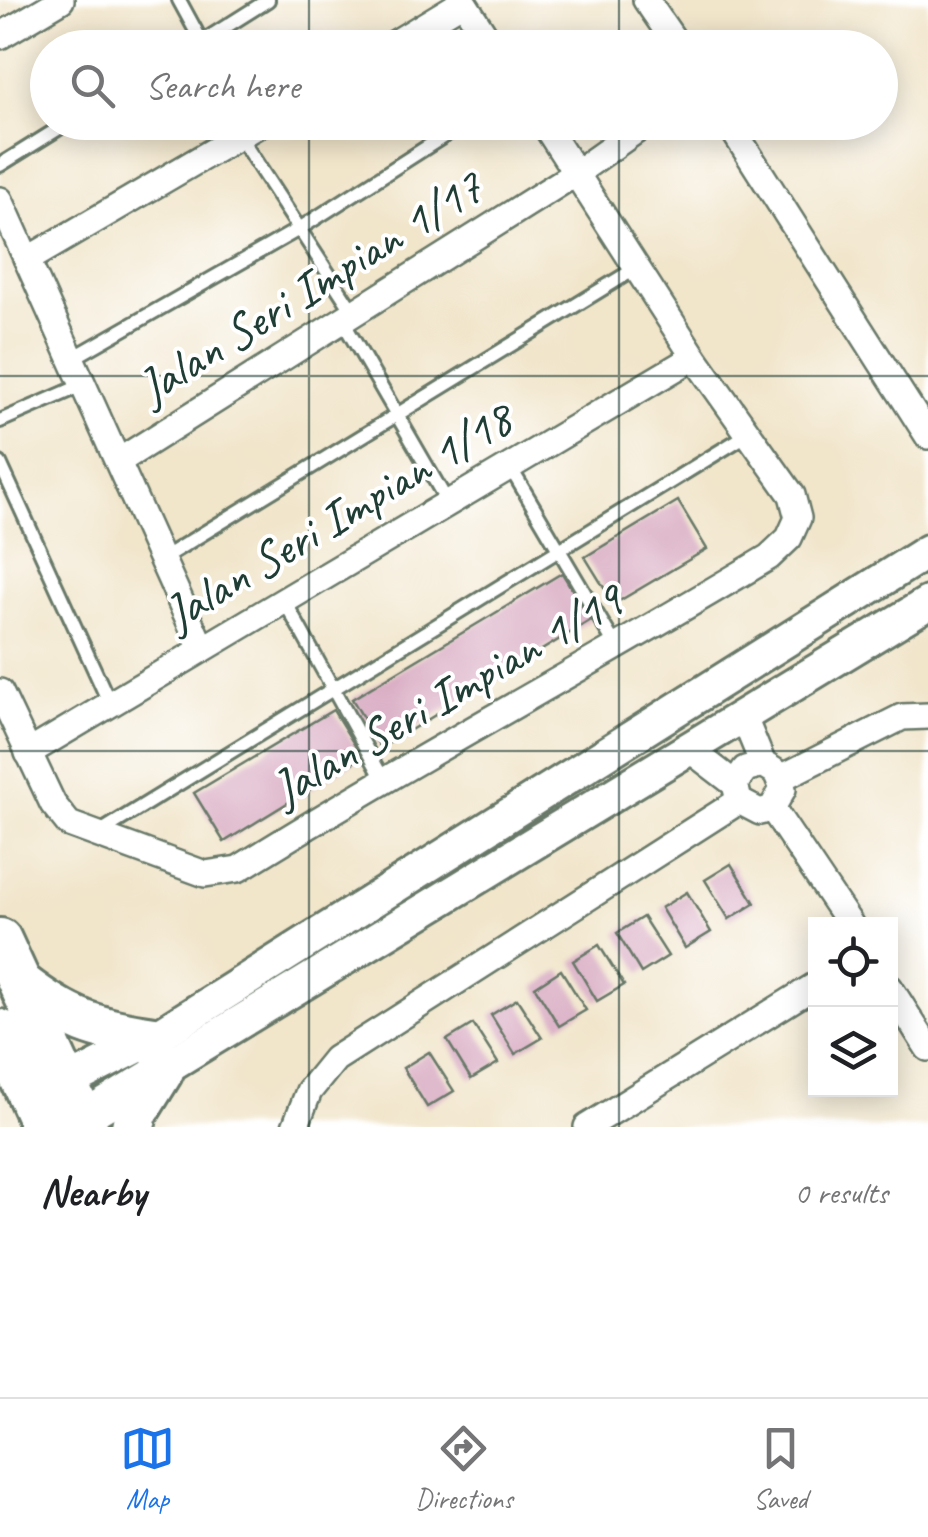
<!DOCTYPE html>
<html lang="en">
<head>
<meta charset="utf-8">
<style>
  body { margin:0; font-family:Caveat,sans-serif; background:#f6f6f6; color:#202124 }
  .controls { position:absolute; right:30px; bottom:30px; display:grid; overflow:hidden; border-radius:0px; box-shadow:0 5px 25px #0003 }
  .controls button { width:90px; height:90px; display:grid; place-items:center; padding:0; border:0; border-bottom:2px solid #e0e0e0; background:#fff; color:#202124; font:50px sans-serif }
  .list { margin:0; padding:0; list-style:none }
  h2 { display:flex; justify-content:space-between; align-items:center; height:130px; margin:0; padding:0 40px; font-size:42px }
  h2 small { font-size:32px; font-weight:400; color:#757577 }
  .icon { flex:none; width:55px; height:55px; fill:none; stroke:currentColor; stroke-width:2; stroke-linecap:round; stroke-linejoin:round }
  .map { position:relative; flex:none; width:928px; height:1127px; overflow:hidden }
  .search { position:absolute; background:#fff; box-shadow:0 5px 25px #0003; left:30px; right:30px; top:30px; height:110px; display:flex; align-items:center; gap:25px; box-sizing:border-box; padding:0 35px; border-radius:55px; color:#757577; font-size:38px }
  .sheet { height:270px; background:#fff }
  nav { display:flex; justify-content:space-around; align-items:center; box-sizing:border-box; height:140px; border-top:2px solid #e0e0e0; background:#fff; font-size:28px; color:#757577 }
  nav a { display:grid; justify-items:center; gap:5px }
  nav .on { color:#1a73e8 }
  .map>svg:first-child { display:block }
  .building { fill:#d9acc3 }
  .lines { fill:none; stroke-linecap:round; stroke-linejoin:round }
  .service-casing { stroke:#687868; stroke-width:18 }
  .minor-casing { stroke:#687868; stroke-width:30 }
  .tertiary-casing { stroke:#687868; stroke-width:38 }
  .trunk-casing { stroke:#687868; stroke-width:48 }
  .service { stroke:#fff; stroke-width:12 }
  .minor { stroke:#fff; stroke-width:25 }
  .tertiary { stroke:#fff; stroke-width:32 }
  .trunk { stroke:#fff; stroke-width:42 }
  .grid { fill:none; stroke:#1f3d34; stroke-width:2.5; stroke-opacity:0.55 }
  .labels { text-anchor:middle; dominant-baseline:central; stroke-width:8; stroke-linejoin:round; paint-order:stroke }
  .street-label { font-size:50px; fill:#1f3d34; stroke:#fff }
</style>
</head>
<body>
<div class="map">
<svg width="928" height="1127" viewBox="0 0 928 1127">
  <rect width="100%" height="100%" fill="#fff"/>
  <filter id="ink" filterUnits="userSpaceOnUse"><feTurbulence type="fractalNoise" baseFrequency=".01" numOctaves="2"/><feDisplacementMap in="SourceGraphic" scale="20" xChannelSelector="R" yChannelSelector="G"/><feConvolveMatrix kernelMatrix="1 2 1 2 8 2 1 2 1" color-interpolation-filters="sRGB"/></filter>
  <filter id="wash" filterUnits="userSpaceOnUse"><feTurbulence type="fractalNoise" baseFrequency=".0048" numOctaves="4" result="noise"/><feDisplacementMap in="SourceGraphic" scale="40" xChannelSelector="R" yChannelSelector="G"/><feGaussianBlur stdDeviation="2.25" result="paint"/><feColorMatrix in="noise" values="0 0 0 0 0 0 0 0 0 0 0 0 0 0 0 0 0 1.4 0 .05"/><feComposite in="paint" operator="in"/></filter>
  <g filter="url(#wash)">
    <rect width="100%" height="100%" fill="#f1e5ca"/>
    <g id="blocks">
      <g class="building">
        <polygon points="678,501 707,549 614,604 585,557"/>
        <polygon points="562,573 591,620 381,748 352,699"/>
        <polygon points="333,710 362,757 224,842 194,793"/>
        <polygon points="731,864 755,903 729,919 705,880"/>
        <polygon points="687,892 711,932 685,948 661,908"/>
        <polygon points="643,917 668,956 641,973 617,933"/>
        <polygon points="599,945 624,985 597,1001 573,961"/>
        <polygon points="561,970 586,1010 559,1026 535,987"/>
        <polygon points="517,999 542,1038 515,1054 491,1015"/>
        <polygon points="473,1024 498,1063 471,1079 447,1040"/>
        <polygon points="429,1052 454,1091 427,1107 403,1068"/>
      </g>
    </g>
  </g>
  <g filter="url(#ink)">
    <use href="#blocks" fill-opacity="0" stroke="#687868" stroke-width="2.5"/>
    <g class="lines">
      <g class="service-casing">
        <g id="service">
          <polyline points="179,0 204,46"/>
          <polyline points="192,48 268,0"/>
          <polyline points="239,136 354,313"/>
          <polyline points="0,165 69,122"/>
          <polyline points="342,320 448,503"/>
          <polyline points="73,358 299,229 466,122"/>
          <polyline points="0,421 85,384"/>
          <polyline points="0,463 110,704"/>
          <polyline points="510,467 617,648"/>
          <polyline points="163,558 638,267"/>
          <polyline points="284,600 383,779"/>
          <polyline points="97,834 748,434"/>
        </g>
      </g>
      <g class="minor-casing">
        <g id="minor">
          <polyline points="462,0 493,48"/>
          <polyline points="646,0 679,48"/>
          <polyline points="0,36 61,0"/>
          <polyline points="387,48 463,2"/>
          <polyline points="728,122 928,436"/>
          <polyline points="0,200 202,649"/>
          <polyline points="27,260 263,122"/>
          <polyline points="119,461 576,173 648,122"/>
          <path d="M0 692 53 804 69 824 205 874 238 869C413 760 593 663 769 557L789 538 798 518 792 495 694 357 543 122"/>
          <polyline points="742,713 763,764 776,772 783,789 772,808 760,812 739,801 735,784 745,769 763,764"/>
          <polyline points="688,748 735,784"/>
          <polyline points="28,753 694,357"/>
          <polyline points="781,778 902,717 928,716"/>
          <polyline points="772,808 850,924"/>
          <polyline points="890,988 928,1048"/>
          <polyline points="295,1127 309,1091 335,1059 739,801"/>
          <polyline points="587,1127 816,985"/>
        </g>
      </g>
      <g class="tertiary-casing">
        <g id="tertiary">
          <polyline points="48,1092 154,1038 928,551"/>
          <polyline points="68,1127 928,603"/>
        </g>
      </g>
      <g class="trunk-casing">
        <g id="trunk">
          <polyline points="0,940 86,1127"/>
          <path d="M21 984C67 1020 97 1030 154 1038"/>
          <polyline points="0,1031 43,1127"/>
          <polyline points="133,1127 136,1113 162,1071"/>
        </g>
      </g>
      <use href="#service" class="service"/>
      <use href="#minor" class="minor"/>
      <use href="#tertiary" class="tertiary"/>
      <use href="#trunk" class="trunk"/>
    </g>
  </g>
  <path class="grid" d="M309 0V48M619 0V48M309 122V1127M619 122V1127M0 376H928M0 751H928"/>
  <g class="labels">
    <g class="street-label">
      <text transform="translate(310 287) rotate(-32)">Jalan Seri Impian 1/17</text>
      <text transform="translate(338 516) rotate(-31)">Jalan Seri Impian 1/18</text>
      <text transform="translate(447 694) rotate(-30)">Jalan Seri Impian 1/19</text>
    </g>
  </g>
</svg>
<div class="controls">
<button><svg class="icon" aria-label="locate" viewBox="0 0 24 24"><circle cx="12" cy="12" r="6"/><path d="M12 2v4M12 18v4M2 12h4M18 12h4"/></svg></button>
<button><svg class="icon" aria-label="layers" viewBox="0 0 24 24"><path d="M12 4l9 5-9 5-9-5zM3 14l9 5 9-5"/></svg></button>
</div>
<div class="search"><svg class="icon" aria-label="search" viewBox="0 0 24 24"><circle cx="10" cy="10" r="6"/><path d="M15 15l6 6"/></svg>Search here</div>
</div>
<section class="sheet">
<h2>Nearby<small>0 results</small></h2>
<ul class="list">
</ul>
</section>
<nav>
<a class="on"><svg class="icon" aria-label="map" viewBox="0 0 24 24"><path d="M3 6l6-2 6 2 6-2v14l-6 2-6-2-6 2zM9 4v14M15 6v14"/></svg>Map</a>
<a><svg class="icon" aria-label="directions" viewBox="0 0 24 24"><path d="M12 3l9 9-9 9-9-9zM9 14v-3h6M13 9l2 2-2 2"/></svg>Directions</a>
<a><svg class="icon" aria-label="saved" viewBox="0 0 24 24"><path d="M7 4h10v16l-5-4-5 4z"/></svg>Saved</a>
</nav>
</body>
</html>
